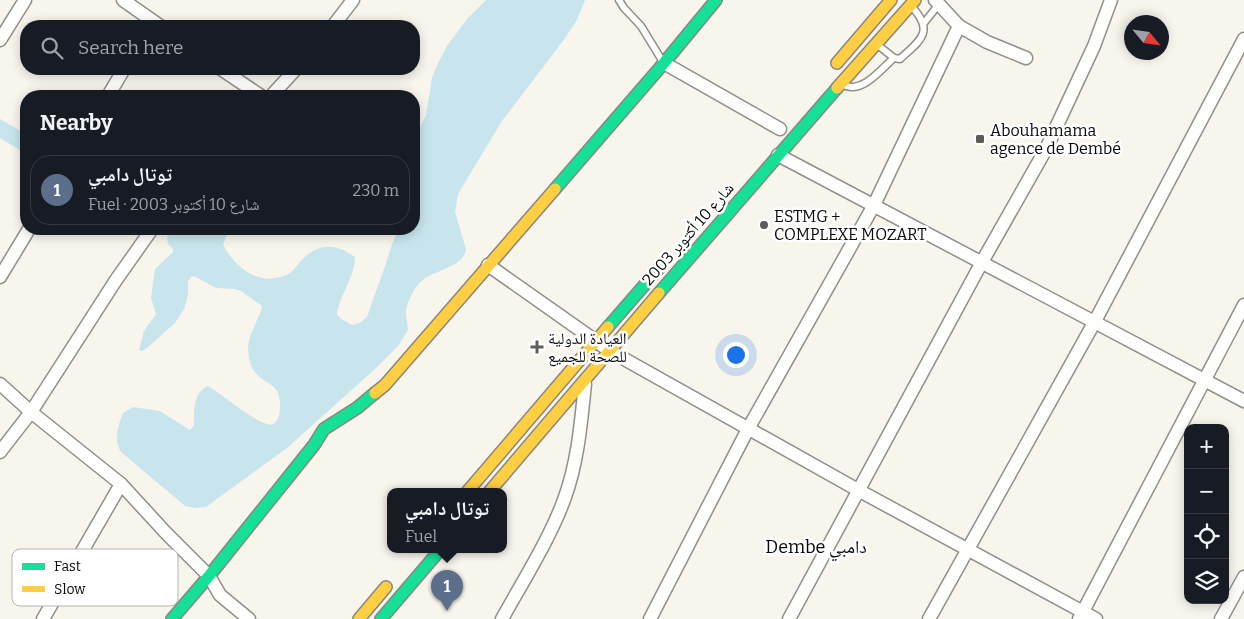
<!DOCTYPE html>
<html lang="en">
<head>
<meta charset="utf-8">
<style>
  body { margin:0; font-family:Bitter,"Noto Naskh Arabic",serif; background:#242831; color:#f1f3f6 }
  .controls { position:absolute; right:15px; bottom:15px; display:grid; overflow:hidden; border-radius:10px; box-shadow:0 2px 12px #0003 }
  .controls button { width:45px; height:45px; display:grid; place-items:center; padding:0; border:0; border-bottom:1px solid #363941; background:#171b24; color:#f1f3f6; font:25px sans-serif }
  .compass { position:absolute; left:1124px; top:15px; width:45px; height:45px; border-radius:50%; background:#171b24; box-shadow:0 2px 12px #0003; rotate:119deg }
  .you { position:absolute; left:735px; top:354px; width:18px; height:18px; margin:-12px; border:4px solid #fff; border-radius:50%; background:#1a73e8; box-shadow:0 0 0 8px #1a73e833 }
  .badge { display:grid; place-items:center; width:32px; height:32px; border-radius:50%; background:#aeafaf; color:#fff; font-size:16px; font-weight:700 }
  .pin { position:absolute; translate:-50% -41px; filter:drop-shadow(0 1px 2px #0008) }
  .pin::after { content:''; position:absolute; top:26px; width:18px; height:15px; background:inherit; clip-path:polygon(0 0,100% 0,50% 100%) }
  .popup { position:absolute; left:387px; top:488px; width:120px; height:65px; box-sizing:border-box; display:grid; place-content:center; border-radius:10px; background:#171b24; filter:drop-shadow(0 1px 4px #0005); font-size:16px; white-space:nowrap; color:#9ea1a6 }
  .popup b { font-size:19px; color:#f1f3f6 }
  .popup::after { content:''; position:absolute; left:50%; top:100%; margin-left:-10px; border:10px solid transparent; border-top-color:#171b24 }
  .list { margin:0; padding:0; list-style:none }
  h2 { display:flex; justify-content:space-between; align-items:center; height:65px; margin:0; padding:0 20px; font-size:21px }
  h2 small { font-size:16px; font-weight:400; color:#9ea1a6 }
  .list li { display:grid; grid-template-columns:32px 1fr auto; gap:15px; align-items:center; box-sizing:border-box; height:70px; margin:0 10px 10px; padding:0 10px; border:1px solid #363941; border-radius:20px }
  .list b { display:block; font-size:19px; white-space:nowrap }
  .list p { margin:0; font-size:16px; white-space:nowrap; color:#9ea1a6 }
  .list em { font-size:16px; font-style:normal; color:#9ea1a6 }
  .icon { flex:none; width:28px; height:28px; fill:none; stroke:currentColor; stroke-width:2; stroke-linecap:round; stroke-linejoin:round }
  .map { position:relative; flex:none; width:1244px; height:619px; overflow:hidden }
  .search { position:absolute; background:#171b24; box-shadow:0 2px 12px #0003; left:20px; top:20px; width:400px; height:55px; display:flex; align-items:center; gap:12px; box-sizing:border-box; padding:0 18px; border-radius:20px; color:#9ea1a6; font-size:19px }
  .panel { position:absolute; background:#171b24; box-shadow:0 2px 12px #0003; left:20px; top:90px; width:400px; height:145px; border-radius:20px }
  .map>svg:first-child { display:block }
  .water { fill:#c8e5ed }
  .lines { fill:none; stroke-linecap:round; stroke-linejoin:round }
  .lane-casing { stroke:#918f8c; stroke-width:9 }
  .street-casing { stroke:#918f8c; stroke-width:15 }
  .fast-casing { stroke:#878682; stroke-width:14 }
  .slow-casing { stroke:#878682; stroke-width:14 }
  .lane { stroke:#fefefc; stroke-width:6 }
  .street { stroke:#fefefc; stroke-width:12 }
  .fast { stroke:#16e098; stroke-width:11 }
  .slow { stroke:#ffcf43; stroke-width:11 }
  .poi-dot { fill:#5d5c59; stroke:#fff; stroke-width:2 }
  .labels { text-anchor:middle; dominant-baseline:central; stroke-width:5; stroke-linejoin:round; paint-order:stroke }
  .poi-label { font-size:16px; fill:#090909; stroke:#fff; text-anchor:start }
  .street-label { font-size:16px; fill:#090909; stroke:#fff }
  .neighbourhood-label { font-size:18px; fill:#090909; stroke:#fff }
  .key { fill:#fff; stroke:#b5b5b5; stroke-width:1 }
  .key-label { font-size:14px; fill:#090909 }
</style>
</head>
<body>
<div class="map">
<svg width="1244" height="619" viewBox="0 0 1244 619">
  <rect width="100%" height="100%" fill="#f8f5ed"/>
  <g class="water">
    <path d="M486 0H585L577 20 563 41 502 121 458 194 455 212 466 249C464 267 435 270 423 280 415 286 408 300 406 310 405 316 408 323 408 330L398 346 375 369 287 448 206 507 196 508 185 506 121 452C113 439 118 426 123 413L133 407 160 411 190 430 194 425C194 412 193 392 208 386 225 396 254 423 272 425 278 421 280 415 280 408 281 381 266 387 255 372 250 367 249 357 248 350 248 333 259 321 262 306L241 291 235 289 216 288 196 277 192 276 188 281V295L184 309 175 323 147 348 142 351 139 350 144 331 156 314 151 298 155 269 173 252V249L168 244 167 237C177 224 213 229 229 229L223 245C233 264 253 282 275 278 280 277 286 276 290 273 296 268 300 261 306 256 322 242 339 245 355 257 355 277 340 294 337 314L340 318 352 325 360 323 367 317 385 266 392 244 399 229H414V203L416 185 414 179V140L426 115 432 78 438 63 447 46 467 19Z"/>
    <polygon points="0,119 26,134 26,154 0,138"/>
  </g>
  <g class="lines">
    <g class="lane-casing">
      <g id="lane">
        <polyline points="619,0 624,8 641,26 663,62"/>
        <polyline points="924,23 939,4"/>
        <path d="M879 46 894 58 900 59C919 41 935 33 913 8"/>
        <path d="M846 86C864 92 881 69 894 58"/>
      </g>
    </g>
    <g class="street-casing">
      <g id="street">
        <polyline points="123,0 160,26"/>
        <polyline points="333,26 353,0"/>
        <polyline points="959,26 987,42 1026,58"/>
        <polyline points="0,40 25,0"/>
        <polyline points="664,63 780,129"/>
        <polyline points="221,69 261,96"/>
        <polyline points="108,96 124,69"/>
        <polyline points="271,96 296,69"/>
        <polyline points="778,155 1244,401"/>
        <polyline points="488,265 610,351 858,490 1096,619"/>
        <polyline points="0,277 29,229"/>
        <polyline points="0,384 31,412 121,484 166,533 209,576 220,595 249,619"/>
        <polyline points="0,452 31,412 116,280 152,229"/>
        <polyline points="43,619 121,484"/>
        <path d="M502 619C523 581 551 537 565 497 578 461 581 422 585 384"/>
        <polyline points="650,619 748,429 874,205 959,26 935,0"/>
        <polyline points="789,619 982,262 1046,149 1094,46 1111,0"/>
        <polyline points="929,619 1094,323 1244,39"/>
        <polyline points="1079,619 1244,305"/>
        <polyline points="1221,619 1244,577"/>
      </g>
    </g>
    <g class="fast-casing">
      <g id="fast">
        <polyline points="555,189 664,63 716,0"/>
        <polyline points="659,293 837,88"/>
        <polyline points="608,327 661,266"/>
        <polyline points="172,619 209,576 314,445 324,429 357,408 375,393"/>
        <polyline points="381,619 440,550"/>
      </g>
    </g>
    <g class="slow-casing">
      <g id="slow">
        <polyline points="837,63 891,0"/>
        <polyline points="837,88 915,0"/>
        <polyline points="375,393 385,385 555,189"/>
        <polyline points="467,492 608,327"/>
        <polyline points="489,492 659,293"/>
        <polyline points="359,619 386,587"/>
      </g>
    </g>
    <use href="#lane" class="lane"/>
    <use href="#street" class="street"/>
    <use href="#fast" class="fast"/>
    <use href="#slow" class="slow"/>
  </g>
  <g class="poi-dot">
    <rect x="975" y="134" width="10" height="10" rx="2.5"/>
    <circle cx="764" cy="225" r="5"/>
    <path d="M534.5 339.5h5v5h5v5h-5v5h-5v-5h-5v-5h5z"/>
  </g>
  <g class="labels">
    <g class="poi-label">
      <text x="990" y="130">Abouhamama<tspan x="990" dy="18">agence de Dembé</tspan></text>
      <text x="774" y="216">ESTMG +<tspan x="774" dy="18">COMPLEXE MOZART</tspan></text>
      <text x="548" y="338">العيادة الدولية<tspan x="548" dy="18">للصحة للجميع</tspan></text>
    </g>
    <g class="street-label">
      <text transform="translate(688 234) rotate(-49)">شارع 10 أكتوبر 2003</text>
    </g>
    <g class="neighbourhood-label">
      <text x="816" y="547">Dembe دامبي</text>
    </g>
  </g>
  <rect x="12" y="549" width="166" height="57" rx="8" class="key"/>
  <rect x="22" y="563" width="23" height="7" fill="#16e098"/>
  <rect x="22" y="586" width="23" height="6" fill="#ffcf43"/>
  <g class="key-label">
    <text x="54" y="571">Fast</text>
    <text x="54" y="594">Slow</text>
  </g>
</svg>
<div class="controls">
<button>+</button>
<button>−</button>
<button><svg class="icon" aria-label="locate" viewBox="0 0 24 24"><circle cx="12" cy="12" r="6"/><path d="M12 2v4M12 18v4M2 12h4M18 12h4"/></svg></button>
<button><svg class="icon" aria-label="layers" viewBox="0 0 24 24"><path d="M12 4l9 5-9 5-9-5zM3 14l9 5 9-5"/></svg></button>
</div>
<svg class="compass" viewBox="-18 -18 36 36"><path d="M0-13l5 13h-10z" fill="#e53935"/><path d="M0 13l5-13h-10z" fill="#9ea1a6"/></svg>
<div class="you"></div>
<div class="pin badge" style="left:447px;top:611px;background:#5c6f8a">1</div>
<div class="popup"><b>توتال دامبي</b>Fuel</div>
<div class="search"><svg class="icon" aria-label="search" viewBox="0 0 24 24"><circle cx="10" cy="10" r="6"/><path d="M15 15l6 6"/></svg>Search here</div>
<section class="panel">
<h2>Nearby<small></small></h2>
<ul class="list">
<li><span class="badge" style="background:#5c6f8a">1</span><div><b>توتال دامبي</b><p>Fuel · شارع 10 أكتوبر 2003</p></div><em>230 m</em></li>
</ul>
</section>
</div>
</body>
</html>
